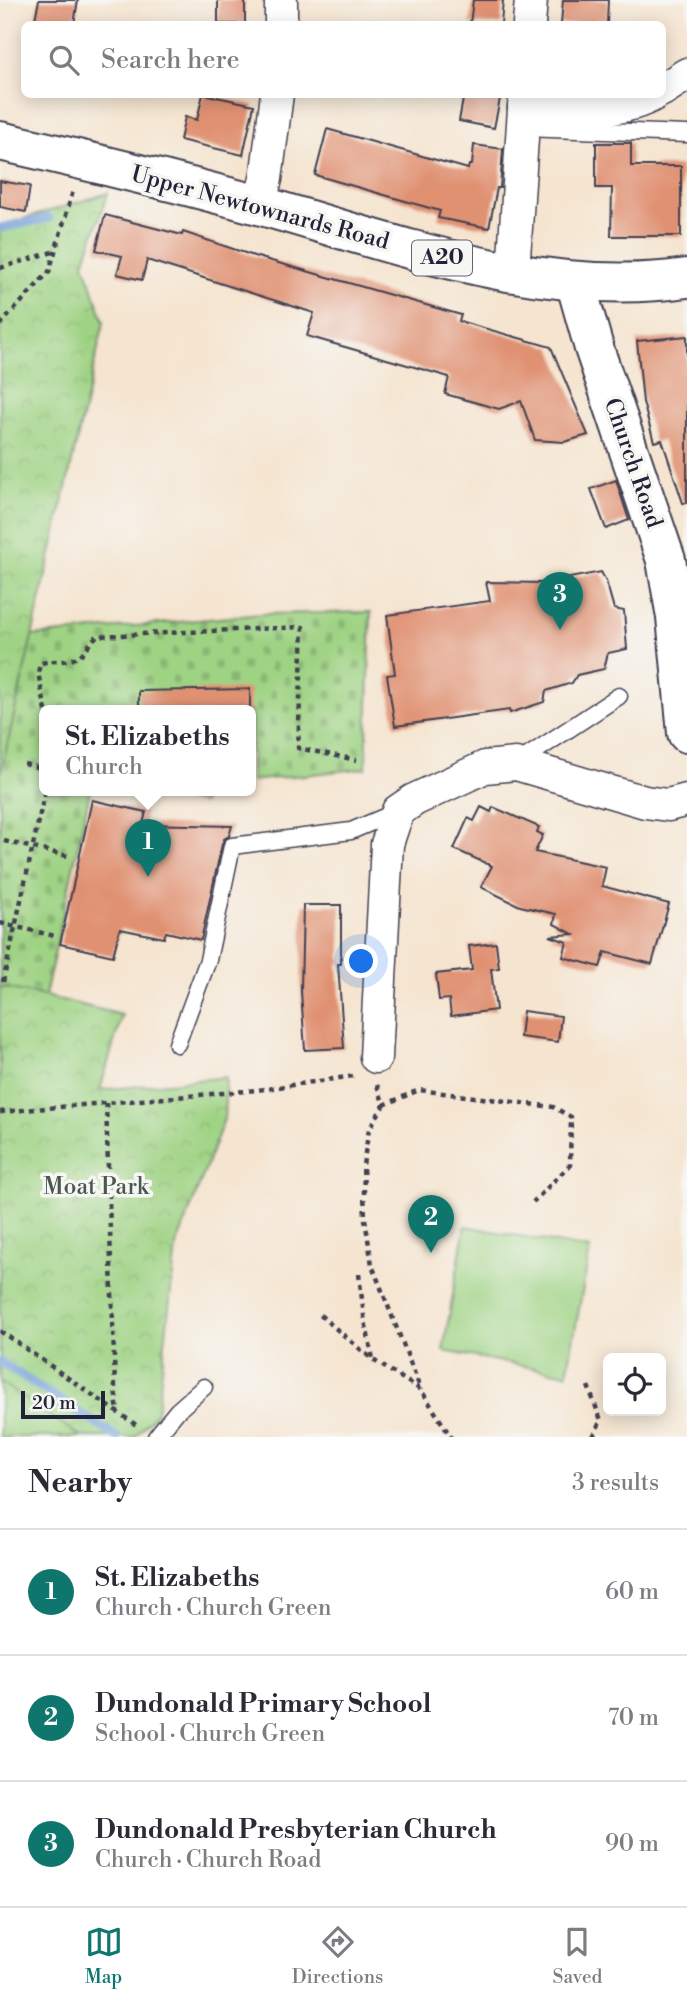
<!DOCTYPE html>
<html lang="en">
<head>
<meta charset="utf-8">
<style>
  body { margin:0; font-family:"Libre Bodoni",serif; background:#f2f2f3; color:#2b2b33 }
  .controls { position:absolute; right:21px; bottom:21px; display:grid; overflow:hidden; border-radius:10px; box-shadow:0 4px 18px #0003 }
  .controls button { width:63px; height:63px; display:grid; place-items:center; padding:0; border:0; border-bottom:2px solid #e1e1e2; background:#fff; color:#2b2b33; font:35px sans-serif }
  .scale { position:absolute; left:21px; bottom:18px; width:84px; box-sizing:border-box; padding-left:7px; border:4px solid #22223b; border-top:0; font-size:19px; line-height:24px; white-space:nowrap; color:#22223b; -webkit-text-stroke:5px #f6f6f2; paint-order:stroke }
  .you { position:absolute; left:362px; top:962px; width:24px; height:24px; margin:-18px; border:5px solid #fff; border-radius:50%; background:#1a73e8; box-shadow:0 0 0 10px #1a73e833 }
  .badge { display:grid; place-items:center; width:46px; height:46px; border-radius:50%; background:#0f766e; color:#fff; font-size:23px; font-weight:700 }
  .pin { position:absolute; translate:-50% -58px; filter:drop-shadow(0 2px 4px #0008) }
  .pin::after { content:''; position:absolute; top:37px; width:24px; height:21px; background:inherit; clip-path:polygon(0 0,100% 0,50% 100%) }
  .popup { position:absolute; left:39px; top:705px; width:217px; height:91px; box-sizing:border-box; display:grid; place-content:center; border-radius:10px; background:#fff; filter:drop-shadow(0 2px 5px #0005); font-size:23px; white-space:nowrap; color:#7c7c81 }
  .popup b { font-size:26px; color:#2b2b33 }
  .popup::after { content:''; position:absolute; left:50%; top:100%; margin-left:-14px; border:14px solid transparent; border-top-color:#fff }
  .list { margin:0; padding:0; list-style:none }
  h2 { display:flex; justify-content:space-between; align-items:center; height:91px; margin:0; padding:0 28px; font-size:30px }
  h2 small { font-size:23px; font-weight:400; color:#7c7c81 }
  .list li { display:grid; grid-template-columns:46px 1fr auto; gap:21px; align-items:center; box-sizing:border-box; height:126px; padding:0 28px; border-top:2px solid #e1e1e2 }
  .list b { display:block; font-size:26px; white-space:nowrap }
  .list p { margin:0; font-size:23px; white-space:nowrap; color:#7c7c81 }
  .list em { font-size:23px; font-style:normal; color:#7c7c81 }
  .icon { flex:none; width:38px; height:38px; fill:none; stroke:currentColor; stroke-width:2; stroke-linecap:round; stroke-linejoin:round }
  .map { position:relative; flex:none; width:687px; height:1437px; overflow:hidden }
  .search { position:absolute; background:#fff; box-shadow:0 4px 18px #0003; left:21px; right:21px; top:21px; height:77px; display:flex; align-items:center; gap:18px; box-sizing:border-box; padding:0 24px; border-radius:10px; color:#7c7c81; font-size:26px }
  .sheet { height:469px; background:#fff }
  nav { display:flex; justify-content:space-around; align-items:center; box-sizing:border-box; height:98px; border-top:2px solid #e1e1e2; background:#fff; font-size:19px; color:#7c7c81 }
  nav a { display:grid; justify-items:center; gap:4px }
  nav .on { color:#0f766e }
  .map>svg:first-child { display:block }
  .cemetery { fill:url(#cemetery-stones); stroke:#607a60; stroke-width:2 }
  .park { fill:url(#park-crowns); stroke:#607a60; stroke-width:2 }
  .garden { fill:#9fd384; stroke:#607a60; stroke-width:2 }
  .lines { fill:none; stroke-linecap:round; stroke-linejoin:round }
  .stream { stroke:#6f9dd7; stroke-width:9 }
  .building { fill:#e09172 }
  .service-casing { stroke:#423f51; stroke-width:19 }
  .minor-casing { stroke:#423f51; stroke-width:35 }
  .tertiary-casing { stroke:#423f51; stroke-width:42 }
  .trunk-casing { stroke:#423f51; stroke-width:42 }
  .path { stroke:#423f51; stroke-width:4.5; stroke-dasharray:5 5; stroke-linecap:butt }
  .service { stroke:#fff; stroke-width:16 }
  .minor { stroke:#fff; stroke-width:32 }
  .tertiary { stroke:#fff; stroke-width:38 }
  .trunk { stroke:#fff; stroke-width:38 }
  .labels { text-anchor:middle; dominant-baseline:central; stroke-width:7; stroke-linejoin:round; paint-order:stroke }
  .shield { fill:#f6f6f2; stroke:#626272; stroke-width:2 }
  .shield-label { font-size:21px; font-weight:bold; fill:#22223b }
  .street-label { font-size:23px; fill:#22223b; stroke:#f6f6f2 }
  .park-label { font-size:23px; fill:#485751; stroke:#f6f6f2 }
</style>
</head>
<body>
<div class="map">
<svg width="687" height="1437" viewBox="0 0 687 1437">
  <defs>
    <pattern id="cemetery-stones" width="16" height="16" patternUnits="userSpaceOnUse" patternTransform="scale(1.75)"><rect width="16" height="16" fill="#9fd384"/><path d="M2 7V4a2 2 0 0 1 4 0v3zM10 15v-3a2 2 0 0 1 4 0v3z" fill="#89b573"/></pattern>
    <pattern id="park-crowns" width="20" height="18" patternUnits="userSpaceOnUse" patternTransform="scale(1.75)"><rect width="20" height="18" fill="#9fd384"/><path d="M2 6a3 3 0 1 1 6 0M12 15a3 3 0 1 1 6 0" fill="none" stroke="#89b573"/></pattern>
  </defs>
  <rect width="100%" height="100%" fill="#f6f6f2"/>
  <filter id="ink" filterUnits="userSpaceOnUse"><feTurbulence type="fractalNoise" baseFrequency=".0143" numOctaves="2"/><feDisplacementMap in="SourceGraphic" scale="14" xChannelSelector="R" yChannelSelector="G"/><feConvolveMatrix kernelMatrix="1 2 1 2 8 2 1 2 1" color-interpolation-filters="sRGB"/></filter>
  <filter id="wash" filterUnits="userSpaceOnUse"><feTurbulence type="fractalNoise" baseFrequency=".00686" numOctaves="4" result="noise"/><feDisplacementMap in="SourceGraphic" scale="28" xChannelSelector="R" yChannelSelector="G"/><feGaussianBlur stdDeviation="1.57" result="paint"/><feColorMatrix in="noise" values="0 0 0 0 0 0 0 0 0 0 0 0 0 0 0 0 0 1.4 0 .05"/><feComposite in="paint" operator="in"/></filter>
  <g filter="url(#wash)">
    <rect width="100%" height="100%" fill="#f5e4cf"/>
    <g class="cemetery">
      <polygon points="371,612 366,768 251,781 251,711 45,711 45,791 90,791 45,996 0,987 0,776 32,636 261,614"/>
      <polygon points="136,791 212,791 202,803"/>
    </g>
    <g class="park">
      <polygon points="108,193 84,263 104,322 0,776 0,226"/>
      <polygon points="0,987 45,996 122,1015 100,1090 226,1077 224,1119 176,1247 157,1412 135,1437 81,1437 0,1382"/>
    </g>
    <g class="garden">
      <polygon points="465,1226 590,1249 567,1374 443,1351"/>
      <polygon points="0,1382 81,1437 0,1437"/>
    </g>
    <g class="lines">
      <g class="stream">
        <polyline points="0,228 49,218"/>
        <polyline points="0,1362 117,1437"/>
      </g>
    </g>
    <g id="blocks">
      <g class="building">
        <polygon points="39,0 78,0 74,24 34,24"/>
        <rect x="218" y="0" width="27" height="24"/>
        <polygon points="473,0 503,0 501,24 470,24"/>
        <polygon points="563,0 608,0 607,24 561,24"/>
        <polygon points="203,94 254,105 243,155 180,140 185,117 197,120"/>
        <polygon points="464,94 501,94 494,128 459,121"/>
        <polygon points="327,129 468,169 469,165 472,165 474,145 503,149 500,188 497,188 489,228 438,218 440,211 315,175"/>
        <polygon points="596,143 631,143 631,166 681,166 681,236 611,236 612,188 596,188"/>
        <polygon points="0,181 30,186 26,212 0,207"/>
        <polygon points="105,215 182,235 183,232 254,256 461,315 459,321 551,347 588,435 564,442 535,440 521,401 499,409 445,394 449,377 307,336 314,313 147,260 142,280 117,274 122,256 96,250"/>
        <polygon points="687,336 687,503 683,503 662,440 654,442 643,402 637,341"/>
        <polygon points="616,480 629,520 606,529 591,489"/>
        <polygon points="601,572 606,581 614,609 624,611 627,649 608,653 604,669 577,675 572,683 546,691 544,702 510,713 509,710 395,726 387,675 395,674 387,615 490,601 486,582 543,583"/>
        <polygon points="250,689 250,711 139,711 139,691"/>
        <polygon points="92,800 146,812 143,824 232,826 229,836 224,839 222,844 201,940 166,932 164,938 120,929 113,956 60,944"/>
        <polygon points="481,807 491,812 493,807 539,827 537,832 543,835 535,852 606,867 602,886 669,904 652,964 605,952 600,967 563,957 567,942 550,936 573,934 554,924 556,914 520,906 481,887 492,866 454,849 468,818 474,821"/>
        <polygon points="303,905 341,905 341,964 338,964 344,1048 305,1050 301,991"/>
        <polygon points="496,943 499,968 491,969 496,1010 451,1016 449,999 439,1000 436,974 472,970 469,946"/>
        <polygon points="523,1011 561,1016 558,1042 520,1037"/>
      </g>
    </g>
  </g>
  <g filter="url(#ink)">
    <use href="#blocks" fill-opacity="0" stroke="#423f51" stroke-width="2"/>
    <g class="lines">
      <g class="service-casing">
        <g id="service">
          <polyline points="523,128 687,134"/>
          <polyline points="516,764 619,696"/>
          <polyline points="177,1044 208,960 232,846 351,831 396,812"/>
          <polyline points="156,1437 177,1411 204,1387"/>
        </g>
      </g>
      <g class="minor-casing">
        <g id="minor">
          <polyline points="281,24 281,0"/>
          <polyline points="529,24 531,0"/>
          <polyline points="662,90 687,74"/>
          <path d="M524 107C567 108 616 117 655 94"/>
          <polyline points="259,205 266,179 277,94"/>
          <polyline points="513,272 525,94"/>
          <polyline points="376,1057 387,844 398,811 414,800 485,767 516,764 645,802 668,805 687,800"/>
        </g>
      </g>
      <g class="tertiary-casing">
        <polyline id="tertiary" points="575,281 594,348 666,560 676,617 687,733"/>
      </g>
      <g class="trunk-casing">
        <path id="trunk" d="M0 141C88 161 175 182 262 206 399 245 542 299 687 278"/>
      </g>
      <g class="path">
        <polyline points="0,268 56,251"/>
        <polyline points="0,325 49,272 73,191"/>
        <path d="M46 711 38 673 40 664C50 659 62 663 73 659 85 655 88 643 97 636L303 627 298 748 357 760"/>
        <polyline points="24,764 45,769"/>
        <polyline points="4,841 72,857"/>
        <polyline points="0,923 55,936"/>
        <polyline points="3,982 45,791"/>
        <polyline points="377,1085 384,1105 369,1129 363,1165 365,1219 372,1265 421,1390"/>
        <polyline points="106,1103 115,1389 118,1412"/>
        <polyline points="384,1105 419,1090 553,1107 571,1117 570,1165 533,1202"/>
        <polyline points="0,1112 258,1090 354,1076"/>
        <polyline points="359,1274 364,1316 373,1359"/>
        <polyline points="320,1315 373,1360 421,1390 451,1437"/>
        <polyline points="0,1331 139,1427"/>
        <polyline points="588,1386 601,1420 593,1437"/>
      </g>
      <use href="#service" class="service"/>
      <use href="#minor" class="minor"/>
      <use href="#tertiary" class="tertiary"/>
      <use href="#trunk" class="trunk"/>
    </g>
  </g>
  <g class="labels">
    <rect class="shield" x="412" y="240.5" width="60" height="35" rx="5"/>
    <g class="shield-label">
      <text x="442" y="258">A20</text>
    </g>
    <g class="street-label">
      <text transform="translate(260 208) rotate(15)">Upper Newtownards Road</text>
      <text transform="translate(633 463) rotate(71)">Church Road</text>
    </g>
    <g class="park-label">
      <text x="96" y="1187">Moat Park</text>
    </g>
  </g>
</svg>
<div class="controls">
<button><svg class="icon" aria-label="locate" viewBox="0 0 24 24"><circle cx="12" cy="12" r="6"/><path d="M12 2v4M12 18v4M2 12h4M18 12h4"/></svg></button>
</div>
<div class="scale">20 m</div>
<div class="you"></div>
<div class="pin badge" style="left:148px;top:877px">1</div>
<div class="popup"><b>St. Elizabeths</b>Church</div>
<div class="pin badge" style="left:431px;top:1253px">2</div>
<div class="pin badge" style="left:560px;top:630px">3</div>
<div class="search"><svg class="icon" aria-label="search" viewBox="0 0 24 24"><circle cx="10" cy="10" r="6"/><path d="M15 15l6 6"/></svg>Search here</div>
</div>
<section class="sheet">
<h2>Nearby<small>3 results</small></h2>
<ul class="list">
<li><span class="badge">1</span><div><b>St. Elizabeths</b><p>Church · Church Green</p></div><em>60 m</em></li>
<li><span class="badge">2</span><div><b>Dundonald Primary School</b><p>School · Church Green</p></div><em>70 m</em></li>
<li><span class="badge">3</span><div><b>Dundonald Presbyterian Church</b><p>Church · Church Road</p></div><em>90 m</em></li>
</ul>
</section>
<nav>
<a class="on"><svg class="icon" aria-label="map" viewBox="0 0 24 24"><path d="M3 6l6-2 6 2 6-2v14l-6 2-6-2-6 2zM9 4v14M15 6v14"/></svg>Map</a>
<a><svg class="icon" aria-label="directions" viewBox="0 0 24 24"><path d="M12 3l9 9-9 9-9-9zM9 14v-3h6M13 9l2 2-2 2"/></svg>Directions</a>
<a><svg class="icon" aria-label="saved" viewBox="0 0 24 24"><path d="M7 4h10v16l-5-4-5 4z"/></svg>Saved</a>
</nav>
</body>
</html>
